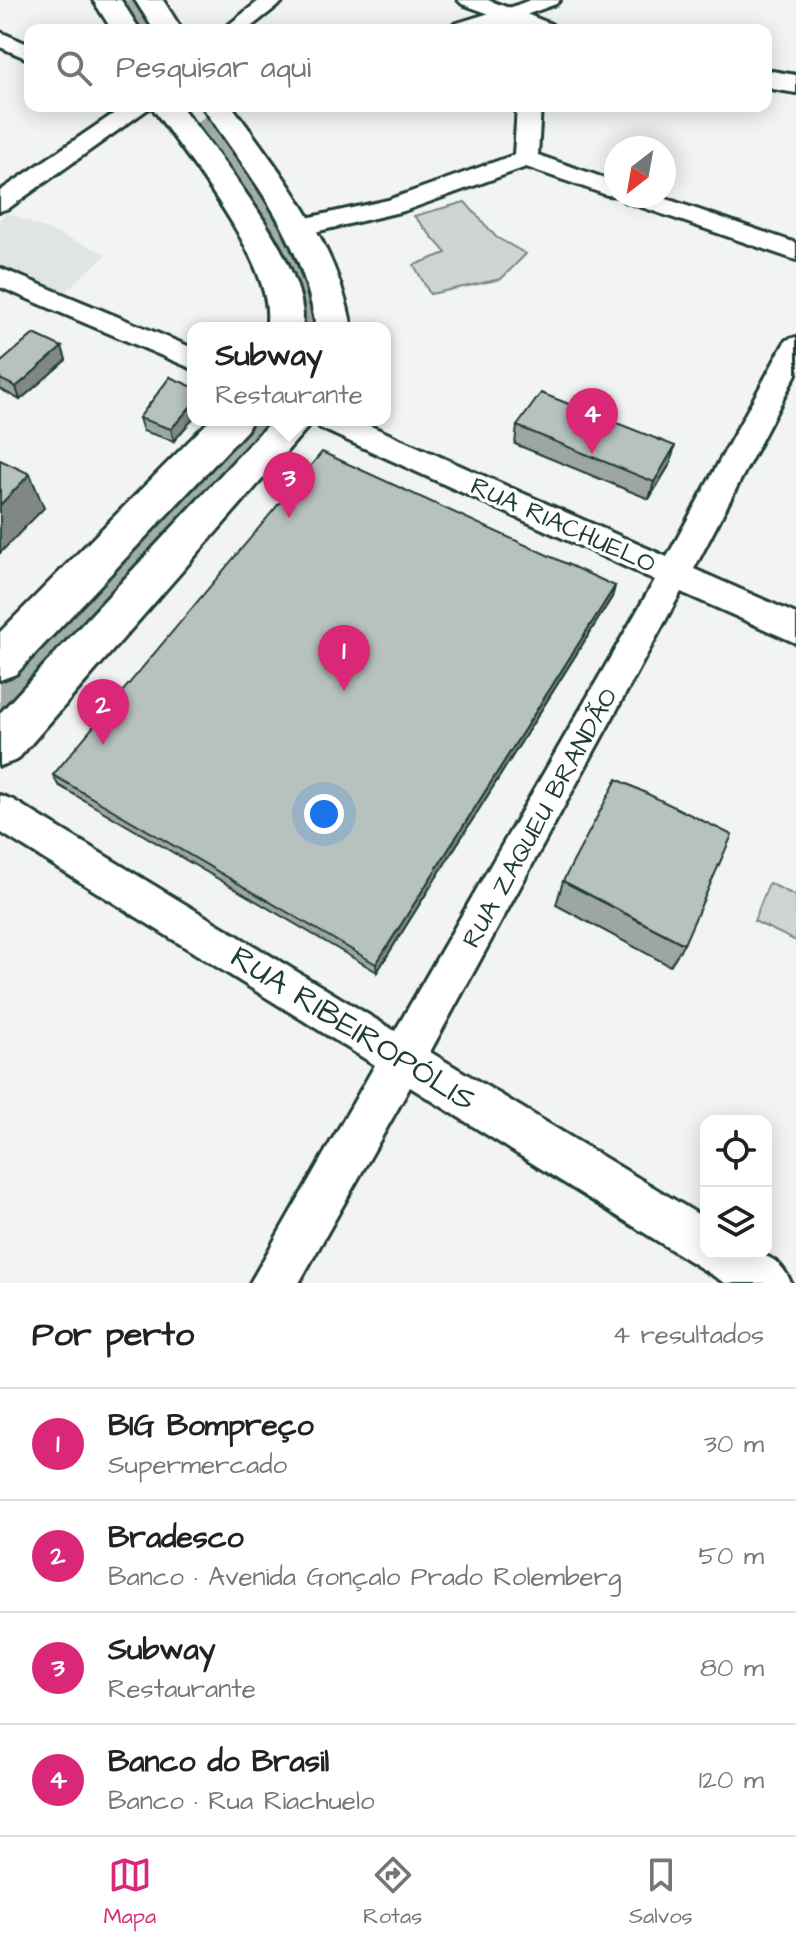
<!DOCTYPE html>
<html lang="pt">
<head>
<meta charset="utf-8">
<style>
  body { margin:0; font-family:"Architects Daughter",sans-serif; background:#f6f6f6; color:#222 }
  .controls { position:absolute; right:24px; bottom:24px; display:grid; overflow:hidden; border-radius:16px; box-shadow:0 4px 20px #0003 }
  .controls button { width:72px; height:72px; display:grid; place-items:center; padding:0; border:0; border-bottom:2px solid #e0e0e0; background:#fff; color:#222; font:40px sans-serif }
  .compass { position:absolute; left:604px; top:136px; width:72px; height:72px; border-radius:50%; background:#fff; box-shadow:0 4px 20px #0003; rotate:211deg }
  .you { position:absolute; left:324px; top:814px; width:28px; height:28px; margin:-20px; border:6px solid #fff; border-radius:50%; background:#1a73e8; box-shadow:0 0 0 12px #1a73e833 }
  .badge { display:grid; place-items:center; width:52px; height:52px; border-radius:50%; background:#db2777; color:#fff; font-size:26px; font-weight:700 }
  .pin { position:absolute; translate:-50% -66px; filter:drop-shadow(0 2px 4px #0008) }
  .pin::after { content:''; position:absolute; top:42px; width:28px; height:24px; background:inherit; clip-path:polygon(0 0,100% 0,50% 100%) }
  .popup { position:absolute; left:187px; top:322px; width:204px; height:104px; box-sizing:border-box; display:grid; place-content:center; border-radius:16px; background:#fff; filter:drop-shadow(0 2px 6px #0005); font-size:26px; white-space:nowrap; color:#767676 }
  .popup b { font-size:30px; color:#222 }
  .popup::after { content:''; position:absolute; left:50%; top:100%; margin-left:-16px; border:16px solid transparent; border-top-color:#fff }
  .list { margin:0; padding:0; list-style:none }
  h2 { display:flex; justify-content:space-between; align-items:center; height:104px; margin:0; padding:0 32px; font-size:34px }
  h2 small { font-size:26px; font-weight:400; color:#767676 }
  .list li { display:grid; grid-template-columns:52px 1fr auto; gap:24px; align-items:center; box-sizing:border-box; height:112px; padding:0 32px; border-top:2px solid #e0e0e0 }
  .list b { display:block; font-size:30px; white-space:nowrap }
  .list p { margin:0; font-size:26px; white-space:nowrap; color:#767676 }
  .list em { font-size:26px; font-style:normal; color:#767676 }
  .icon { flex:none; width:44px; height:44px; fill:none; stroke:currentColor; stroke-width:2; stroke-linecap:round; stroke-linejoin:round }
  .map { position:relative; flex:none; width:796px; height:1283px; overflow:hidden }
  .search { position:absolute; background:#fff; box-shadow:0 4px 20px #0003; left:24px; right:24px; top:24px; height:88px; display:flex; align-items:center; gap:20px; box-sizing:border-box; padding:0 28px; border-radius:16px; color:#767676; font-size:30px }
  .sheet { height:552px; background:#fff }
  nav { display:flex; justify-content:space-around; align-items:center; box-sizing:border-box; height:112px; border-top:2px solid #e0e0e0; background:#fff; font-size:22px; color:#767676 }
  nav a { display:grid; justify-items:center; gap:4px }
  nav .on { color:#db2777 }
  .map>svg:first-child { display:block }
  .built { fill:#e0e4e3 }
  .green { fill:#ced5d3; stroke:#768984; stroke-width:2 }
  .lines { fill:none; stroke-linecap:round; stroke-linejoin:round }
  .canal { fill:#a1adaa; fill-rule:evenodd }
  .street-casing { stroke:#1f3d34; stroke-width:6 }
  .secondary-casing { stroke:#1f3d34; stroke-width:6 }
  .street { fill:#fff; fill-rule:evenodd }
  .secondary { fill:#fff; fill-rule:evenodd }
  .wall { fill:#9da6a3; stroke:#1f3d34; stroke-width:2 }
  .shaded-wall { fill:#808784; stroke:#1f3d34; stroke-width:2 }
  .building { fill:#b7c1bd; stroke:#1f3d34; stroke-width:2 }
  .labels { text-anchor:middle; dominant-baseline:central; stroke-width:7; stroke-linejoin:round; paint-order:stroke }
  .street-label { font-size:26px; fill:#1f3d34; stroke:#fff }
  .near-street-label { font-size:32px; fill:#1f3d34; stroke:#fff }
</style>
</head>
<body>
<div class="map">
<svg width="796" height="1283" viewBox="0 0 796 1283">
  <rect width="100%" height="100%" fill="#f2f3f3"/>
  <filter id="ink" filterUnits="userSpaceOnUse"><feTurbulence type="fractalNoise" baseFrequency=".0125" numOctaves="2"/><feDisplacementMap in="SourceGraphic" scale="16" xChannelSelector="R" yChannelSelector="G"/><feConvolveMatrix kernelMatrix="1 2 1 2 8 2 1 2 1" color-interpolation-filters="sRGB"/></filter>
  <g filter="url(#ink)">
    <polygon class="built" points="7,213 107,254 64,292 0,265 0,218"/>
    <g class="green">
      <polygon points="465,202 496,237 526,254 501,279 430,294 414,265 446,253 414,216"/>
      <polygon points="769,883 796,896 796,941 754,921"/>
    </g>
    <g class="lines">
      <g class="canal">
        <polygon points="119,0 139,0 157,30 137,30"/>
        <path d="M206 116 214 118C261 185 306 248 328 328H302C282 250 240 188 195 123Z"/>
        <polygon points="250,420 281,420 12,704 0,708 0,672"/>
      </g>
      <g class="street-casing">
        <g id="street">
          <polygon points="260,0 285,0 247,30 222,30"/>
          <polygon points="458,0 488,0 509,8 530,0 560,0 556,4 509,21 462,4"/>
          <polygon points="0,32 30,45 30,60 0,47"/>
          <polygon points="125,106 152,106 9,208 0,211 0,191"/>
          <polygon points="517,106 541,106 538,155 616,182 616,196 658,196 796,243 796,260 624,201 621,196 607,195 526,167 404,211 302,235 293,233 289,227 293,221 388,200 514,155"/>
          <polygon points="0,268 193,348 193,369 0,287"/>
          <path d="M796 337V374L694 569 796 614V643L681 592 430 1052 706 1219V1253C742 1253 775 1244 791 1283H725L410 1087 299 1283H250L375 1065 0 832V795L13 800 395 1031 655 580 320 428 315 420H357L667 557 782 347 786 340Z"/>
        </g>
      </g>
      <g class="secondary-casing">
        <g id="secondary">
          <polygon points="93,0 121,0 140,30 112,30"/>
          <polygon points="135,0 163,0 182,30 154,30"/>
          <polygon points="509,7 551,24 555,30 519,30 507,25 492,30 450,30 454,24"/>
          <polygon points="766,70 796,75 796,93 766,88"/>
          <path d="M157 106H181C217 155 313 268 302 328H266C279 269 188 159 154 110Z"/>
          <path d="M202 106H232C283 176 336 241 352 328H316C303 238 252 179 202 106Z"/>
          <polygon points="210,420 252,420 247,430 16,674 0,680 0,632"/>
          <polygon points="272,420 314,420 17,760 0,766 0,713"/>
        </g>
      </g>
      <use href="#street" class="street"/>
      <use href="#secondary" class="secondary"/>
    </g>
    <g class="wall">
      <polygon points="62,347 66,360 20,400 0,389 0,363"/>
      <polygon points="170,377 174,441 143,431 139,418"/>
      <polygon points="517,426 670,464 649,499 515,444"/>
      <polygon points="615,586 612,597 377,972 58,785 53,775"/>
      <polygon points="563,881 684,944 670,966 556,905"/>
    </g>
    <g class="shaded-wall">
      <polygon points="62,347 66,360 20,400 16,387"/>
      <polygon points="193,404 193,419 174,441 171,429"/>
      <polygon points="675,446 670,464 649,499 654,482"/>
      <polygon points="30,474 44,508 0,553 0,505"/>
      <polygon points="615,586 612,597 377,972 376,964"/>
    </g>
    <g class="building">
      <polygon points="34,334 62,347 16,387 0,379 0,363"/>
      <polygon points="170,377 193,387 193,404 171,429 139,418"/>
      <polygon points="541,393 675,446 654,482 517,426"/>
      <polygon points="322,452 615,586 376,964 53,775"/>
      <polygon points="0,460 30,474 0,505"/>
      <polygon points="617,779 732,835 684,944 563,881"/>
    </g>
  </g>
  <g class="labels">
    <g class="street-label">
      <text transform="translate(563 525) rotate(24)">RUA RIACHUELO</text>
      <text transform="translate(540 818) rotate(-61)">RUA ZAQUEU BRANDÃO</text>
    </g>
    <g class="near-street-label">
      <text transform="translate(353 1029) rotate(32)">RUA RIBEIROPÓLIS</text>
    </g>
  </g>
</svg>
<div class="controls">
<button><svg class="icon" aria-label="locate" viewBox="0 0 24 24"><circle cx="12" cy="12" r="6"/><path d="M12 2v4M12 18v4M2 12h4M18 12h4"/></svg></button>
<button><svg class="icon" aria-label="layers" viewBox="0 0 24 24"><path d="M12 4l9 5-9 5-9-5zM3 14l9 5 9-5"/></svg></button>
</div>
<svg class="compass" viewBox="-18 -18 36 36"><path d="M0-13l5 13h-10z" fill="#e53935"/><path d="M0 13l5-13h-10z" fill="#767676"/></svg>
<div class="you"></div>
<div class="pin badge" style="left:344px;top:691px">1</div>
<div class="pin badge" style="left:103px;top:745px">2</div>
<div class="pin badge" style="left:289px;top:518px">3</div>
<div class="popup"><b>Subway</b>Restaurante</div>
<div class="pin badge" style="left:592px;top:454px">4</div>
<div class="search"><svg class="icon" aria-label="search" viewBox="0 0 24 24"><circle cx="10" cy="10" r="6"/><path d="M15 15l6 6"/></svg>Pesquisar aqui</div>
</div>
<section class="sheet">
<h2>Por perto<small>4 resultados</small></h2>
<ul class="list">
<li><span class="badge">1</span><div><b>BIG Bompreço</b><p>Supermercado</p></div><em>30 m</em></li>
<li><span class="badge">2</span><div><b>Bradesco</b><p>Banco · Avenida Gonçalo Prado Rolemberg</p></div><em>50 m</em></li>
<li><span class="badge">3</span><div><b>Subway</b><p>Restaurante</p></div><em>80 m</em></li>
<li><span class="badge">4</span><div><b>Banco do Brasil</b><p>Banco · Rua Riachuelo</p></div><em>120 m</em></li>
</ul>
</section>
<nav>
<a class="on"><svg class="icon" aria-label="map" viewBox="0 0 24 24"><path d="M3 6l6-2 6 2 6-2v14l-6 2-6-2-6 2zM9 4v14M15 6v14"/></svg>Mapa</a>
<a><svg class="icon" aria-label="directions" viewBox="0 0 24 24"><path d="M12 3l9 9-9 9-9-9zM9 14v-3h6M13 9l2 2-2 2"/></svg>Rotas</a>
<a><svg class="icon" aria-label="saved" viewBox="0 0 24 24"><path d="M7 4h10v16l-5-4-5 4z"/></svg>Salvos</a>
</nav>
</body>
</html>
